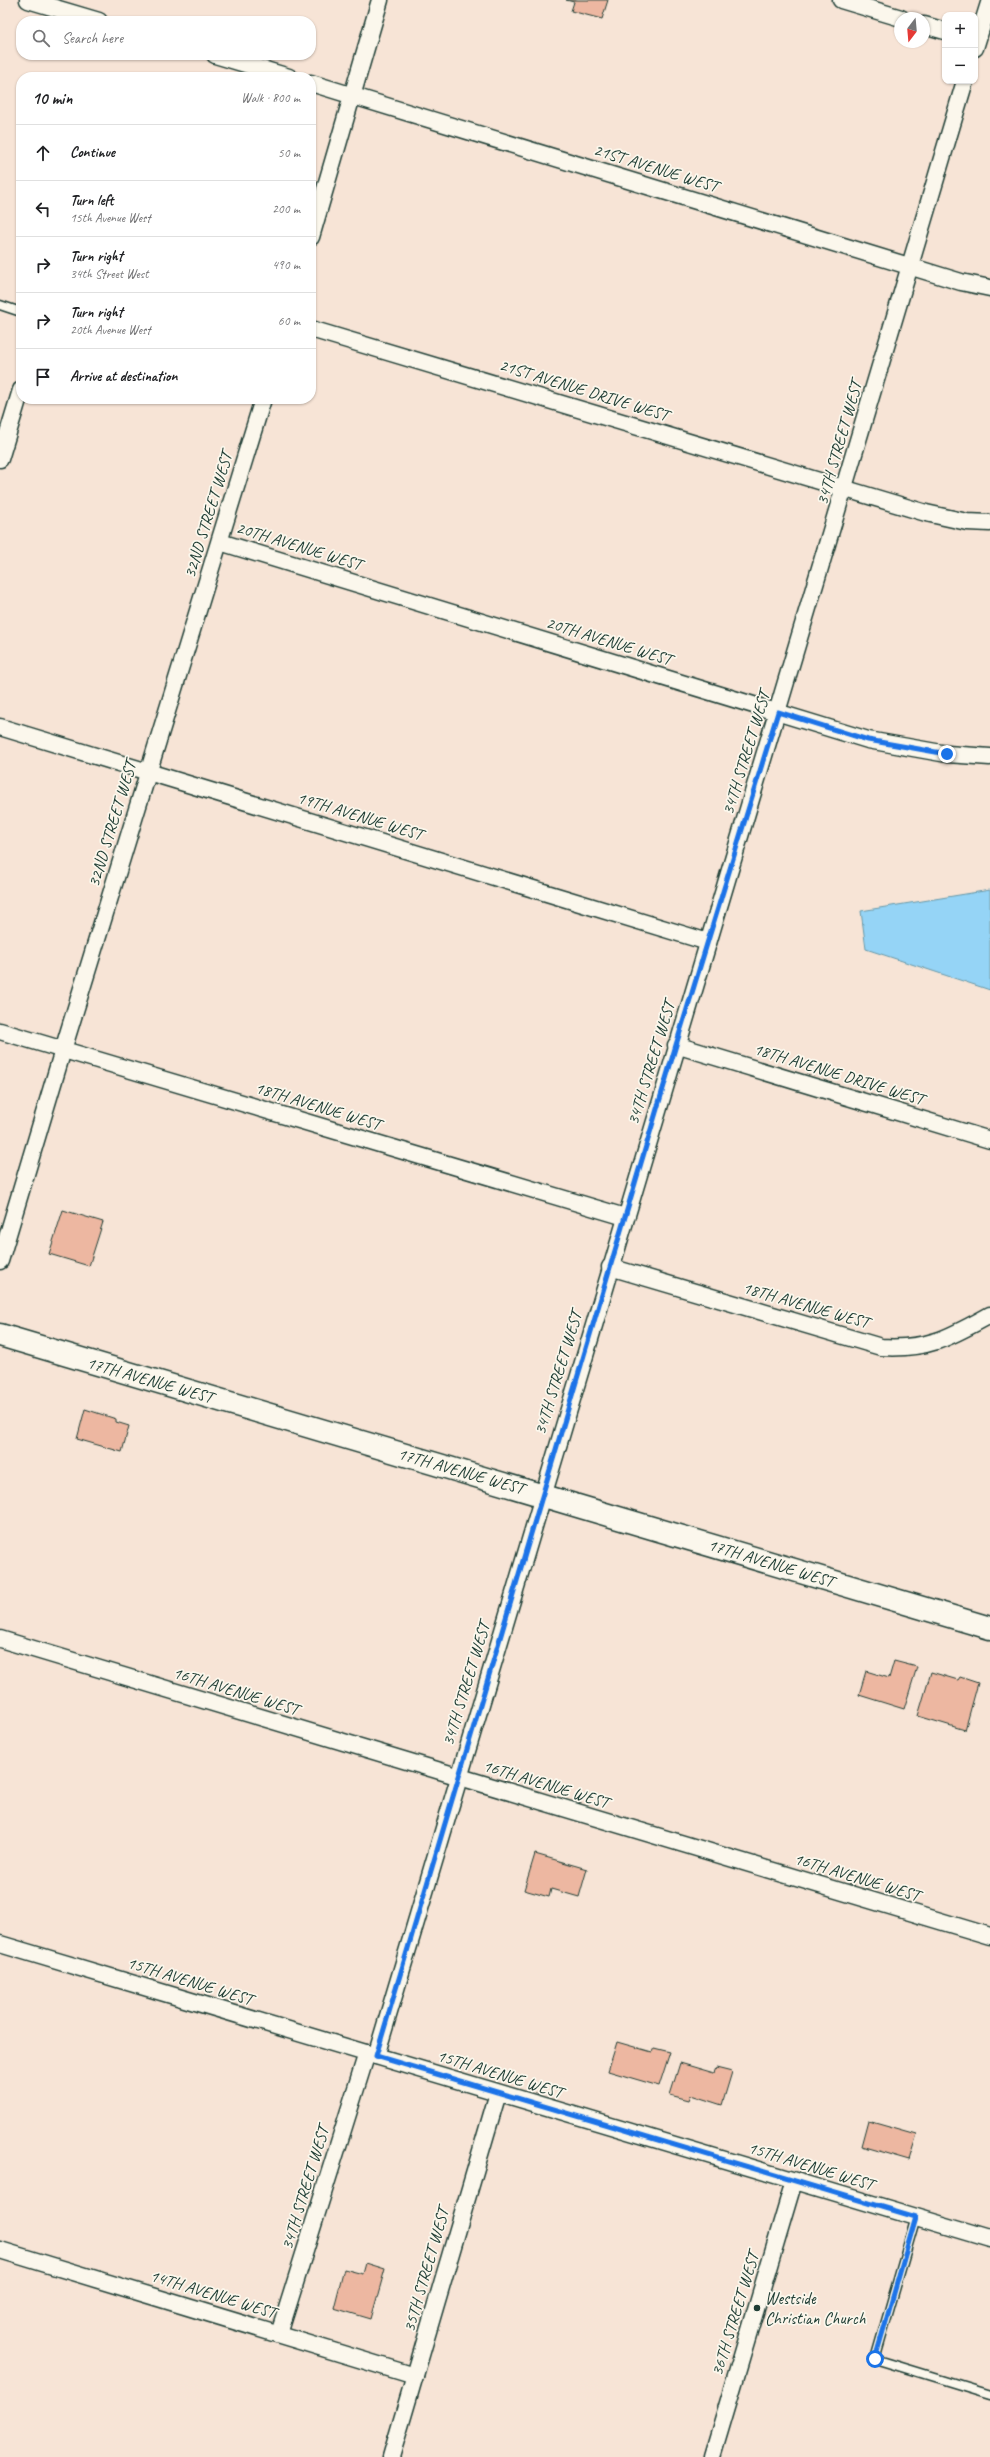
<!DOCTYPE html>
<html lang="en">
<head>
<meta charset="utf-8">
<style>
  body { margin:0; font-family:Caveat,sans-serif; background:#f2f2f2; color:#202124 }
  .controls { position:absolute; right:12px; top:12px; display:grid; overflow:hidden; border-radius:8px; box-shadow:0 1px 3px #0004 }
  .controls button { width:36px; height:36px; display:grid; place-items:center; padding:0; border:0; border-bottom:1px solid #e0e0e0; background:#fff; color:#202124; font:20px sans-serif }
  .compass { position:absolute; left:894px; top:12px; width:36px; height:36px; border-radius:50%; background:#fff; box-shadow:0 1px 3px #0004; rotate:196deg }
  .stop { position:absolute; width:12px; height:12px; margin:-9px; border:3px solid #1a73e8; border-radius:50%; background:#fff }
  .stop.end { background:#1a73e8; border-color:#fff; box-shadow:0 1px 4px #0008 }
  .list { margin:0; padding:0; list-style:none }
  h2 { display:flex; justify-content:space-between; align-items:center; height:52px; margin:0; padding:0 16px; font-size:17px }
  h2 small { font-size:13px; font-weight:400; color:#757577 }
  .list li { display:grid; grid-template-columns:26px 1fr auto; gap:12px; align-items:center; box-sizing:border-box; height:56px; padding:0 16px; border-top:1px solid #e0e0e0 }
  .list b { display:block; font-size:15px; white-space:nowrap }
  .list p { margin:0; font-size:13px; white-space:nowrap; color:#757577 }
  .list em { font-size:13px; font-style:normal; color:#757577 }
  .icon { flex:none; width:22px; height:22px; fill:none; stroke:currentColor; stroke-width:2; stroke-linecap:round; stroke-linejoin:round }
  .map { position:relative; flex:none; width:990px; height:2457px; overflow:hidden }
  .search { position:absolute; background:#fff; box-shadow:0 1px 3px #0004; left:16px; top:16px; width:300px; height:44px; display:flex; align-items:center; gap:10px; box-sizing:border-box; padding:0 14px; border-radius:16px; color:#757577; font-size:15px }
  .panel { position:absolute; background:#fff; box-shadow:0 1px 3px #0004; left:16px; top:72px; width:300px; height:332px; border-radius:16px }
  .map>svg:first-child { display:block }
  .water { fill:#95d4f6; stroke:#6698a8 }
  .building { fill:#edb7a1; stroke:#1f3d34 }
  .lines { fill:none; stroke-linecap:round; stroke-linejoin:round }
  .lane-casing { stroke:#1f3d34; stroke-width:11 }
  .street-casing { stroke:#1f3d34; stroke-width:19 }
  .secondary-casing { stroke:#1f3d34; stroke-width:25 }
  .lane { stroke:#fbf7ec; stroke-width:8 }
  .street { stroke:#fbf7ec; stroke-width:16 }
  .secondary { stroke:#fbf7ec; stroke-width:22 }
  .route { stroke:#1a73e8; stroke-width:5 }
  .poi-dot { fill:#1f3d34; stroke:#fbf7ec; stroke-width:1.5 }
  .labels { text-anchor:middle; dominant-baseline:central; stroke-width:3.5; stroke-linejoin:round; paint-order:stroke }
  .street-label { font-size:17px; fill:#1f3d34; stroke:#fbf7ec }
  .poi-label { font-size:17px; fill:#1f3d34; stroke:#fbf7ec; text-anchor:start }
</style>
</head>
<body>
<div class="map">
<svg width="990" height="2457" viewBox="0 0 990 2457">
  <rect width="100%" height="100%" fill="#f7e4d6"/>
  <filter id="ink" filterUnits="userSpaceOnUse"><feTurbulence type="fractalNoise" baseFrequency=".025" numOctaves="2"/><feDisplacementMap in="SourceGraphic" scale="8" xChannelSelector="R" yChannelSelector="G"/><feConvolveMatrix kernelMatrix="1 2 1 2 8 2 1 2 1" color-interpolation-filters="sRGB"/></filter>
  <g filter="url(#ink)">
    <polygon class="water" points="990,890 990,990 866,949 861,911"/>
    <g class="building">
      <polygon points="566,0 608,0 602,19 571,11 574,2"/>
      <polygon points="63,1210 103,1222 89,1266 49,1254"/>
      <polygon points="85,1409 116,1419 116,1422 129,1426 122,1452 77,1439"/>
      <polygon points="894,1661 917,1667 904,1709 859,1695 866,1671 889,1678"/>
      <polygon points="931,1672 958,1680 960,1677 978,1683 965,1730 918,1716"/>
      <polygon points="535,1854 587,1869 579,1897 551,1889 549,1897 524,1890"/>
      <polygon points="617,2042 652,2052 654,2048 670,2052 659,2086 608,2071"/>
      <polygon points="680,2063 714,2073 716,2068 732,2072 722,2105 691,2095 689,2100 670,2095"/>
      <polygon points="868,2120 917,2134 909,2160 861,2146"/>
      <polygon points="366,2263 385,2269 371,2319 334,2308 344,2269 363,2274"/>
    </g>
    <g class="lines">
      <g class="lane-casing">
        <g id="lane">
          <polyline points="0,305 21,312"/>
          <polyline points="916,2217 875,2359 990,2394"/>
        </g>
      </g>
      <g class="street-casing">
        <g id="street">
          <polyline points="28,0 99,21"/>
          <polyline points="841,0 901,18"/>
          <polyline points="924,25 945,31"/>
          <polyline points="975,48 990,0"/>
          <polyline points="215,55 289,77"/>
          <polyline points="311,83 961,282 990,288"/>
          <polyline points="311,237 380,0"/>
          <polyline points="311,329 926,513 967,522 990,523"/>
          <polyline points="0,459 21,390"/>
          <polyline points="220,542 868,740 947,754 990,757"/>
          <polyline points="0,727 708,942"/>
          <polyline points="0,1031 625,1217"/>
          <polyline points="676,1045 990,1140"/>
          <polyline points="0,1261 63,1050 263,399"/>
          <path d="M610 1267 881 1347C929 1350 950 1337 990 1315"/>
          <polyline points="0,1639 990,1936"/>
          <polyline points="0,1944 990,2239"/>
          <path d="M376 2056C569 1397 771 740 965 81"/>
          <polyline points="0,2250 415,2376"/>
          <polyline points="279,2334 367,2053"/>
          <polyline points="391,2457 498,2093"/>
          <polyline points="712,2457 794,2181"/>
        </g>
      </g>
      <g class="secondary-casing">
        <polyline id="secondary" points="0,1335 990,1628"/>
      </g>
      <use href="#lane" class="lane"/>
      <use href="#street" class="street"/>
      <use href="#secondary" class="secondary"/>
    </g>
  </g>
  <g class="lines" filter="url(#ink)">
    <polyline class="route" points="875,2359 916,2217 376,2056 676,1045 778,712 868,740 947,754"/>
  </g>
  <circle class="poi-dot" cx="757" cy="2308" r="4"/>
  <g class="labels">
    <g class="street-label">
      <text transform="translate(656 168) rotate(17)">21ST AVENUE WEST</text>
      <text transform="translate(584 390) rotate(17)">21ST AVENUE DRIVE WEST</text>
      <text transform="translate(839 443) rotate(-74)">34TH STREET WEST</text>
      <text transform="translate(208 515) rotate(-73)">32ND STREET WEST</text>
      <text transform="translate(299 546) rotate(17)">20TH AVENUE WEST</text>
      <text transform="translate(609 641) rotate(17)">20TH AVENUE WEST</text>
      <text transform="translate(746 753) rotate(-73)">34TH STREET WEST</text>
      <text transform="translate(360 816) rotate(17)">19TH AVENUE WEST</text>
      <text transform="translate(112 824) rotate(-73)">32ND STREET WEST</text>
      <text transform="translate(651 1063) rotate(-73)">34TH STREET WEST</text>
      <text transform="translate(839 1074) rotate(17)">18TH AVENUE DRIVE WEST</text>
      <text transform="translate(318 1106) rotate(17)">18TH AVENUE WEST</text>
      <text transform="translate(806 1305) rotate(16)">18TH AVENUE WEST</text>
      <text transform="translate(558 1373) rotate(-73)">34TH STREET WEST</text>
      <text transform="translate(150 1380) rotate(16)">17TH AVENUE WEST</text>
      <text transform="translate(461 1471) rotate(16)">17TH AVENUE WEST</text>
      <text transform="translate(771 1563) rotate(17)">17TH AVENUE WEST</text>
      <text transform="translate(466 1684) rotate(-73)">34TH STREET WEST</text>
      <text transform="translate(236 1691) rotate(17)">16TH AVENUE WEST</text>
      <text transform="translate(546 1784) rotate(17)">16TH AVENUE WEST</text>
      <text transform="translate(857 1877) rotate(17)">16TH AVENUE WEST</text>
      <text transform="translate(190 1981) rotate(17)">15TH AVENUE WEST</text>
      <text transform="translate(500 2074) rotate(17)">15TH AVENUE WEST</text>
      <text transform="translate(811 2166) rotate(17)">15TH AVENUE WEST</text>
      <text transform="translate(305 2188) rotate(-73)">34TH STREET WEST</text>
      <text transform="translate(426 2270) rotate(-74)">35TH STREET WEST</text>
      <text transform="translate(213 2294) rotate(17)">14TH AVENUE WEST</text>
      <text transform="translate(735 2314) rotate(-73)">36TH STREET WEST</text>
    </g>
    <g class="poi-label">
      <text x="765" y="2298">Westside<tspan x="765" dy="20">Christian Church</tspan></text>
    </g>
  </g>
</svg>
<div class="controls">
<button>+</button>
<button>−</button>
</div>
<svg class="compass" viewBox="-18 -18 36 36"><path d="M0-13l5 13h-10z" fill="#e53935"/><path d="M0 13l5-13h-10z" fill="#757577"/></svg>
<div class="stop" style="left:875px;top:2359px"></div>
<div class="stop end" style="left:947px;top:754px"></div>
<div class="search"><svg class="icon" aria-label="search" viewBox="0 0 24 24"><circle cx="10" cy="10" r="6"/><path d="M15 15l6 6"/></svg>Search here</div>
<section class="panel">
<h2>10 min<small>Walk · 800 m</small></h2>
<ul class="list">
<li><svg class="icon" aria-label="ahead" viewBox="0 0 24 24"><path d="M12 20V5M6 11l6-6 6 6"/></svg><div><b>Continue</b></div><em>50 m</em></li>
<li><svg class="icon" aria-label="left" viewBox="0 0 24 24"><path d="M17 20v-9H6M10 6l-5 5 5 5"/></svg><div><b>Turn left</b><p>15th Avenue West</p></div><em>200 m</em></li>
<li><svg class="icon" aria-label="right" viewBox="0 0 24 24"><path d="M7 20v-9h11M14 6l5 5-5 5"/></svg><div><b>Turn right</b><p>34th Street West</p></div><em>490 m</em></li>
<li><svg class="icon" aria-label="right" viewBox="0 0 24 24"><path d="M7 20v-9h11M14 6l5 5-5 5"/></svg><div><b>Turn right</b><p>20th Avenue West</p></div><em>60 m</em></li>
<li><svg class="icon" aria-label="arrive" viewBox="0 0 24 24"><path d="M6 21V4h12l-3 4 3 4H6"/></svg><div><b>Arrive at destination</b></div></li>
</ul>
</section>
</div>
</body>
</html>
